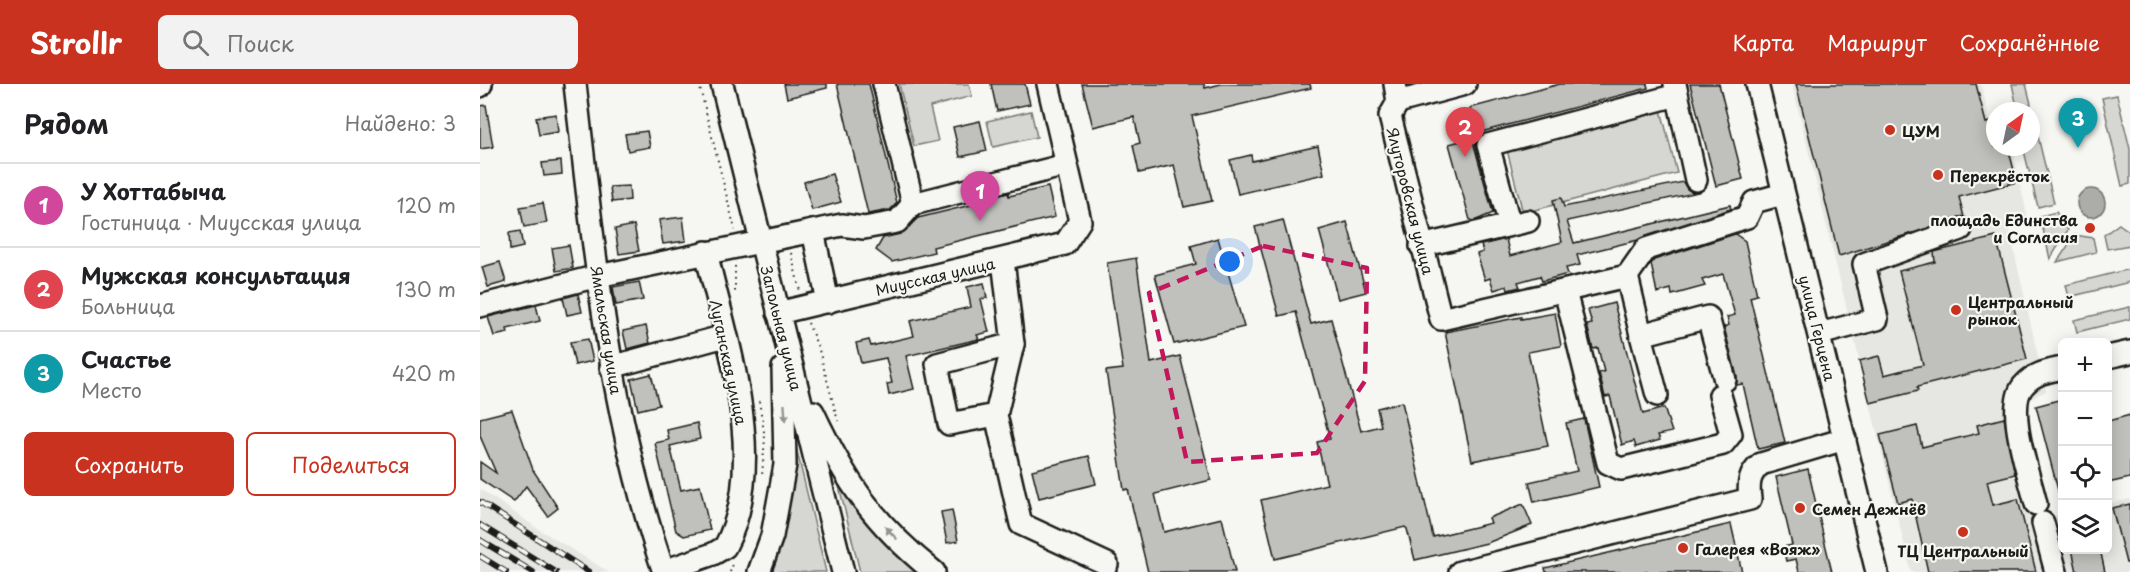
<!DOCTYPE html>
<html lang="ru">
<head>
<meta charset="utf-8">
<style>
  body { margin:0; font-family:"Playpen Sans",sans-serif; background:#f2f2f2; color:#202124 }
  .controls { position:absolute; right:18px; bottom:18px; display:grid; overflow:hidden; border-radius:9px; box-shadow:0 3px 15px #0003 }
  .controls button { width:54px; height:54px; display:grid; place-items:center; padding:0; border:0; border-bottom:2px solid #e0e0e0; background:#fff; color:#202124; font:30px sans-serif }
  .compass { position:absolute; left:1506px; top:18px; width:54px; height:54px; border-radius:50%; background:#fff; box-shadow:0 3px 15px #0003; rotate:33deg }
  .you { position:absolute; left:750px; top:178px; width:21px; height:21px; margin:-15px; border:4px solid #fff; border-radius:50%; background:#1a73e8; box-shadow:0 0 0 9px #1a73e833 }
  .badge { display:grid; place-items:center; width:39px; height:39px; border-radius:50%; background:#c8321e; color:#fff; font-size:20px; font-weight:700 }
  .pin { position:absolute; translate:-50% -50px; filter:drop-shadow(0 2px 3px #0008) }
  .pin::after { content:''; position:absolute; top:32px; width:21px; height:18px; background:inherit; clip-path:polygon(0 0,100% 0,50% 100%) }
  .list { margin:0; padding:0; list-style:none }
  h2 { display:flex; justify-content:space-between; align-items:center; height:78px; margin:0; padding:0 24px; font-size:26px }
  h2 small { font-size:20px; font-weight:400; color:#757577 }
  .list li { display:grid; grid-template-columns:39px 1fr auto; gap:18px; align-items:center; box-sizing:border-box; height:84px; padding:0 24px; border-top:2px solid #e0e0e0 }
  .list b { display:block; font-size:22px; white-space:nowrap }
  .list p { margin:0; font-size:20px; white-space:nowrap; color:#757577 }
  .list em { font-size:20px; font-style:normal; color:#757577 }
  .actions { display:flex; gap:12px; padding:18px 24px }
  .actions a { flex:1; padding:14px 0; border:2px solid #c8321e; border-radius:9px; text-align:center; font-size:21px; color:#c8321e }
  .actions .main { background:#c8321e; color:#fff }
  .icon { flex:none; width:33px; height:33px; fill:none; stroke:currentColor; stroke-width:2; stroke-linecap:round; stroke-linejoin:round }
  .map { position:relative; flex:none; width:1650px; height:488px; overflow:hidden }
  header { display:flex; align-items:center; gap:36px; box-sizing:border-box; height:84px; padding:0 30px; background:#c8321e; color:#fff }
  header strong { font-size:28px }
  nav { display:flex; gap:33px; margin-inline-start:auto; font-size:21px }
  .search { width:420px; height:54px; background:#f2f2f2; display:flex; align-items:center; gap:15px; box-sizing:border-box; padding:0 21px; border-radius:9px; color:#757577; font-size:22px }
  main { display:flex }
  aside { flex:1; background:#fff }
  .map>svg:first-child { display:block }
  .built { fill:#e6e6e2 }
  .green { fill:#d6d6d2; stroke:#797977; stroke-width:1.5 }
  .water { fill:#acaca9; stroke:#727271; stroke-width:1.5 }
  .building { fill:#c0c0bd; stroke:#1c1c1c; stroke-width:1.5 }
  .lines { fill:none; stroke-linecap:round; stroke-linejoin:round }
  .minor-casing { stroke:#1c1c1c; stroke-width:26 }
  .path { stroke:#1c1c1c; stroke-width:2; stroke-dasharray:1.5 4.5; stroke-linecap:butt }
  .minor { stroke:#f6f6f2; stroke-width:21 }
  .rail-casing { stroke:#1c1c1c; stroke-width:6 }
  .rail { stroke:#f6f6f2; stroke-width:4; stroke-dasharray:11; stroke-linecap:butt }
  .oneway { fill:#949492 }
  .marked { fill:none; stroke:#c2185b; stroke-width:4.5; stroke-dasharray:12 8; stroke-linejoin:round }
  .poi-dot { fill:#c8321e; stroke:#f6f6f2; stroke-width:2 }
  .labels { text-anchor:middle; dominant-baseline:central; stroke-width:4.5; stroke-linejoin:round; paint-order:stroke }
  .poi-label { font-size:15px; font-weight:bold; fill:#1c1c1c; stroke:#f6f6f2; text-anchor:start }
  .street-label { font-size:15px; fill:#1c1c1c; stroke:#f6f6f2 }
</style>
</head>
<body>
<header>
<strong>Strollr</strong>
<div class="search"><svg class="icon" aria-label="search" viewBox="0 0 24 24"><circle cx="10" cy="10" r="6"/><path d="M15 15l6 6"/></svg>Поиск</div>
<nav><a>Карта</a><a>Маршрут</a><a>Сохранённые</a></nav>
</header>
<main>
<aside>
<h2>Рядом<small>Найдено: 3</small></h2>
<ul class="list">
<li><span class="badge" style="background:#d1479c">1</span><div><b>У Хоттабыча</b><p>Гостиница · Миусская улица</p></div><em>120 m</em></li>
<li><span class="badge" style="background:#e0444e">2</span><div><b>Мужская консультация</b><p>Больница</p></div><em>130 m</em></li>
<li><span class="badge" style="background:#0f9aa8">3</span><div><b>Счастье</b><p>Место</p></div><em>420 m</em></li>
</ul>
<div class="actions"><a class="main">Сохранить</a><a>Поделиться</a></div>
</aside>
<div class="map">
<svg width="1650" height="488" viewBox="0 0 1650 488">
  <rect width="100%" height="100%" fill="#f6f6f2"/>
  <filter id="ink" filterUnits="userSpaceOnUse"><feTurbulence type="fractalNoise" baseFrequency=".0167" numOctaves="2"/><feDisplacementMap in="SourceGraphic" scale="12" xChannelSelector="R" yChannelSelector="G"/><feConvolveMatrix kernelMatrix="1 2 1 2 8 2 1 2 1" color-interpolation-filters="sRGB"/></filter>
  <g filter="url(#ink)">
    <g class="built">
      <polygon points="1312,0 1501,0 1510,36 1515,35 1515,63 1532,63 1549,140 1529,145 1566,307 1548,316 1544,329 1567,434 1582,431 1582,466 1628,466 1628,420 1650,415 1650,488 1431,488"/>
      <polygon points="0,405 60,446 129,488 0,488"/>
    </g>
    <g class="green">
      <polygon points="419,0 489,0 492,12 450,23 458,57 434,62"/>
      <polygon points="1532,0 1546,0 1551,20 1537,23"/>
      <polygon points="1637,11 1650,65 1650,100 1642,102 1622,14"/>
      <polygon points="1180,22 1197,89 1043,129 1026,62"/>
      <polygon points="551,27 557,53 513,63 507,37"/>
      <polygon points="1553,32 1574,119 1558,123 1543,63 1551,63"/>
      <polygon points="1576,128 1588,146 1570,175 1560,132"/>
      <polygon points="1639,140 1650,148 1650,161 1627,165 1624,151"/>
      <polygon points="1595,151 1613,154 1616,168 1577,178"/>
      <polygon points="1650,185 1650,198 1589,213 1586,201"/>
      <polygon points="1650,223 1650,235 1597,248 1594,236"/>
      <polygon points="315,358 316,363 346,488 289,488"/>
      <polygon points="357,394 442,488 380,488"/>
    </g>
    <circle class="water" cx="1611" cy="119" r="14"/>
    <g class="building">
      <polygon points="304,0 347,0 347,4 307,14"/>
      <polygon points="357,0 389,0 417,119 410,126 388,130"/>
      <polygon points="511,0 545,0 550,20 517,27"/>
      <polygon points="602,0 724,0 725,4 741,0 830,0 831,4 712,32 732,117 704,123 694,81 659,89 653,61 660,59 654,33 613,43"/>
      <polygon points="1080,0 1167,0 1168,4 997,49 990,24"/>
      <polygon points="1210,0 1239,0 1263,95 1236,102"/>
      <polygon points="1316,0 1496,0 1506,39 1515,37 1515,63 1528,63 1537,98 1479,113 1484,133 1359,172"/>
      <polygon points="6,21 13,63 0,65 0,22"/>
      <polygon points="76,30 78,48 59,51 56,33"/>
      <polygon points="500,37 507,67 480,73 473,43"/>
      <polygon points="167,47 170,63 148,67 145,50"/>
      <polygon points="992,54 1013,129 994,137 990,136 969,60"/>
      <polygon points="838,62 844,90 758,110 750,76 771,71 772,77"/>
      <polygon points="81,77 82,90 64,92 62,79"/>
      <polygon points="352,90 361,118 332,126 324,98"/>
      <polygon points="1203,98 1207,105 1214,109 1087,137 1094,159 1250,121 1251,125 1158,156 1097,171 1100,181 1086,184 1088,190 1062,197 1060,192 1038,198 1040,203 1028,206 1027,202 1014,206 1010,194 1005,196 997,170 1003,168 1001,161 1026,155 1030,172 1082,158 1073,116 1081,114 1084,123"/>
      <polygon points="149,102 150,116 132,118 130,103"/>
      <polygon points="568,103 575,133 453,163 454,168 412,178 396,166 403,154 420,150 438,134 495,120 494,118 528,109 529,112"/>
      <polygon points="63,119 67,139 44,143 40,123"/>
      <polygon points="203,133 206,157 183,160 179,136"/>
      <polygon points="803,136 831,240 851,235 881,347 901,342 897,324 922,318 953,453 1011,439 1009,434 1043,420 1052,441 1007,459 935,476 927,445 925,443 795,475 781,416 847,400 837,358 850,355 816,228 799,232 775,143"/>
      <polygon points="867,138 886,208 858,215 839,146"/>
      <polygon points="154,141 159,167 139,170 135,145"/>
      <polygon points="40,147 43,163 30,166 29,149"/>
      <polygon points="1255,150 1265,157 1277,211 1270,213 1305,359 1278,365 1263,300 1256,301 1257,293 1244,243 1249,241 1247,233 1255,231 1243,190 1222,196 1225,202 1192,211 1191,205 1177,209 1171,180 1174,176"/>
      <polygon points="1516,153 1547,275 1437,303 1438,307 1390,319 1379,277 1399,272 1404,291 1443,281 1419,187 1455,178 1454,168"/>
      <polygon points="738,154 764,243 694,260 675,191 716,180 711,162"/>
      <polygon points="89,161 93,184 76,187 72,164"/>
      <polygon points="656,174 671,279 700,272 731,396 675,410 684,448 742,434 755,488 668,488 648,405 644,406 626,287 643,285 627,179"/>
      <polygon points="20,178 26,198 8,203 2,183"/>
      <polygon points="159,198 163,216 136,221 133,203"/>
      <polygon points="504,199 507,214 501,215 509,248 497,251 499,255 426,272 434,305 409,311 407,300 412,299 406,274 381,279 376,259 389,256 391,262 434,252 430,237 491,223 487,203"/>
      <polygon points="98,210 102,228 87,231 83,214"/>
      <polygon points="1134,219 1163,330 1184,324 1192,348 1178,351 1180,356 1156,363 1154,357 1142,361 1130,312 1125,313 1119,289 1124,288 1118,264 1113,265 1107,241 1112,240 1108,226"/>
      <polygon points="56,221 60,237 27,245 28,249 14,252 8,233"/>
      <polygon points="1075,229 1081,262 1048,268 1068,362 992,377 965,248 1041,233 1041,235"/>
      <polygon points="166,242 170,259 147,265 143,247"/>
      <polygon points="108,255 113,277 95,281 90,258"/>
      <polygon points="171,290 179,321 158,326 151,295"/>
      <polygon points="1582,315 1582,410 1579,410 1556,322"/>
      <polygon points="32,326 53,386 78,424 68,432 46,402 34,418 0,395 0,378 16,389 0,352 0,334"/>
      <polygon points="1650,331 1650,394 1628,399 1628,337"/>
      <polygon points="1524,334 1535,390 1507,397 1513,421 1538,415 1556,488 1448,488 1432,415 1418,419 1400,351 1437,342 1442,363 1499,349 1497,341"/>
      <polygon points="1104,335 1119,403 1054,418 1049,398 1097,387 1086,339"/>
      <polygon points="217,339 220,355 190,362 201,406 220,402 230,446 204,452 196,447 175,359 189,356 187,346"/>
      <polygon points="609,372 616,400 559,414 552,386"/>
      <polygon points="1328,385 1344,455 1352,488 1319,488 1316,475 1306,477 1303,463 1312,461 1296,393"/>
      <polygon points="1650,420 1650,478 1646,479 1632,424"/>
      <polygon points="472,426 478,457 467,459 461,428"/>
      <polygon points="1251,440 1262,488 1066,488 1065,484"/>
      <polygon points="1592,465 1620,465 1625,488 1597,488"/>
    </g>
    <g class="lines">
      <g class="minor-casing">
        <g id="minor">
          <path d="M95 0C114 165 129 330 184 488"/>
          <polyline points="242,0 363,488"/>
          <polyline points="404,0 433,120"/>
          <polyline points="915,0 918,18 910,32 961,235 1147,192 1161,251"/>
          <polyline points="1195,0 1216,96"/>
          <polyline points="1277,0 1397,488"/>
          <polyline points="0,2 1,0"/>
          <polyline points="918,18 985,0"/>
          <polyline points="1028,134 1008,61 1197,11"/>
          <polyline points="333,147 362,141 384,144 417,138 433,120 586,81"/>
          <polyline points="941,162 1048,137"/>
          <polyline points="523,176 533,260 516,331 541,440 627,480"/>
          <polyline points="1147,192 1166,165 1267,133 1274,118 1303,110"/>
          <polyline points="1085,207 1128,379 1141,385 1243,360 1251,350 1240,311"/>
          <polyline points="0,222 118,192 333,147 348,218"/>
          <polyline points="298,229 585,160 600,137 568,0"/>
          <polyline points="1339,250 1397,235 1384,180 1481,145"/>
          <polyline points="1628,273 1650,268"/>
          <polyline points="131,283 245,252"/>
          <polyline points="1177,311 1161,251 1228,233 1245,296"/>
          <path d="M333 328C366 398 393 439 454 488"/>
          <polyline points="516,331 469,340 457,280 533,260"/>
          <path d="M1556 420C1550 393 1523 320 1545 300 1555 289 1569 287 1582 284"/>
          <polyline points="1563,439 1576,488"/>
          <path d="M184 487 233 470 245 463C290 378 246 256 226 168"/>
          <polyline points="279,488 292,452 305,381 303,284"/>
          <path d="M980 488 1270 415C1268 400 1269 390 1281 380L1365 355"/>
        </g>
      </g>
      <g class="path">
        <polyline points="219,0 255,146"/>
        <polyline points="311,169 320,207"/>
        <polyline points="255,182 255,209"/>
        <polyline points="328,239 339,266 358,337"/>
        <polyline points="279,317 285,354 282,392"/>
        <polyline points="250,488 253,480"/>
      </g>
      <use href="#minor" class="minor"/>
      <g class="rail-casing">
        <g id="rail">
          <polyline points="0,418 109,488"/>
          <polyline points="0,441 76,488"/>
          <polyline points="0,456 53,488"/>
          <polyline points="0,472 26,488"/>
        </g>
      </g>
      <use href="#rail" class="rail"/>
    </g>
    <defs><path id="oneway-solid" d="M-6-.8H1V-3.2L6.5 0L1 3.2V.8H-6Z" transform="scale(1.5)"/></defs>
    <g class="oneway">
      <use href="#oneway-solid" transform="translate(305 329) rotate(86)"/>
      <use href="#oneway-solid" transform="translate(411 449) rotate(-134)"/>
    </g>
  </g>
  <path class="marked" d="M783 162 887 184 885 297 837 369 707 378 669 209Z"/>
  <g class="poi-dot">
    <circle cx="1410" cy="46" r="6"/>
    <circle cx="1458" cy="91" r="6"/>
    <circle cx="1610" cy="144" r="6"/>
    <circle cx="1476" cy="226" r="6"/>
    <circle cx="1320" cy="424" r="6"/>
    <circle cx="1483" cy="448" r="6"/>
    <circle cx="1203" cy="464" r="6"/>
  </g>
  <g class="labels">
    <g class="poi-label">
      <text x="1422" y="46">ЦУМ</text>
      <text x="1470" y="91">Перекрёсток</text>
      <text x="1598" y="135" text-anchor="end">площадь Единства<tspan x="1598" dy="17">и Согласия</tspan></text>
      <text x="1488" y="217">Центральный<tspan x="1488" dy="17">рынок</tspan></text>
      <text x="1332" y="424">Семен Дежнёв</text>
      <text x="1215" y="464">Галерея «Вояж»</text>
      <text x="1483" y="466" text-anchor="middle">ТЦ Центральный</text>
    </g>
    <g class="street-label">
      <text transform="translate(931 117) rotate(76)">Ялуторовская улица</text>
      <text transform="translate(455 192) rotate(-13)">Миусская улица</text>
      <text transform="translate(302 244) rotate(76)">Запольная улица</text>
      <text transform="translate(1338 244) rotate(76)">улица Герцена</text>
      <text transform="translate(127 246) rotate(81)">Ямальская улица</text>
      <text transform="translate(249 278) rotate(78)">Луганская улица</text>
    </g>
  </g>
</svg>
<div class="controls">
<button>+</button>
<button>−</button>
<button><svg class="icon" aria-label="locate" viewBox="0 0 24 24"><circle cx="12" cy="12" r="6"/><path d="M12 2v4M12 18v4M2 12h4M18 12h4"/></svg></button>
<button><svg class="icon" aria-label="layers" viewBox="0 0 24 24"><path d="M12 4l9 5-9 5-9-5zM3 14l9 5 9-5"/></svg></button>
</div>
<svg class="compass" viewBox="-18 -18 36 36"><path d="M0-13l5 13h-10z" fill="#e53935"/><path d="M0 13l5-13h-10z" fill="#757577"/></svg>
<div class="you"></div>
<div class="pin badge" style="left:500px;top:137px;background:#d1479c">1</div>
<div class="pin badge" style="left:985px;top:73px;background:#e0444e">2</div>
<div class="pin badge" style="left:1598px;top:64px;background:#0f9aa8">3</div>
</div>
</main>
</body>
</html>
